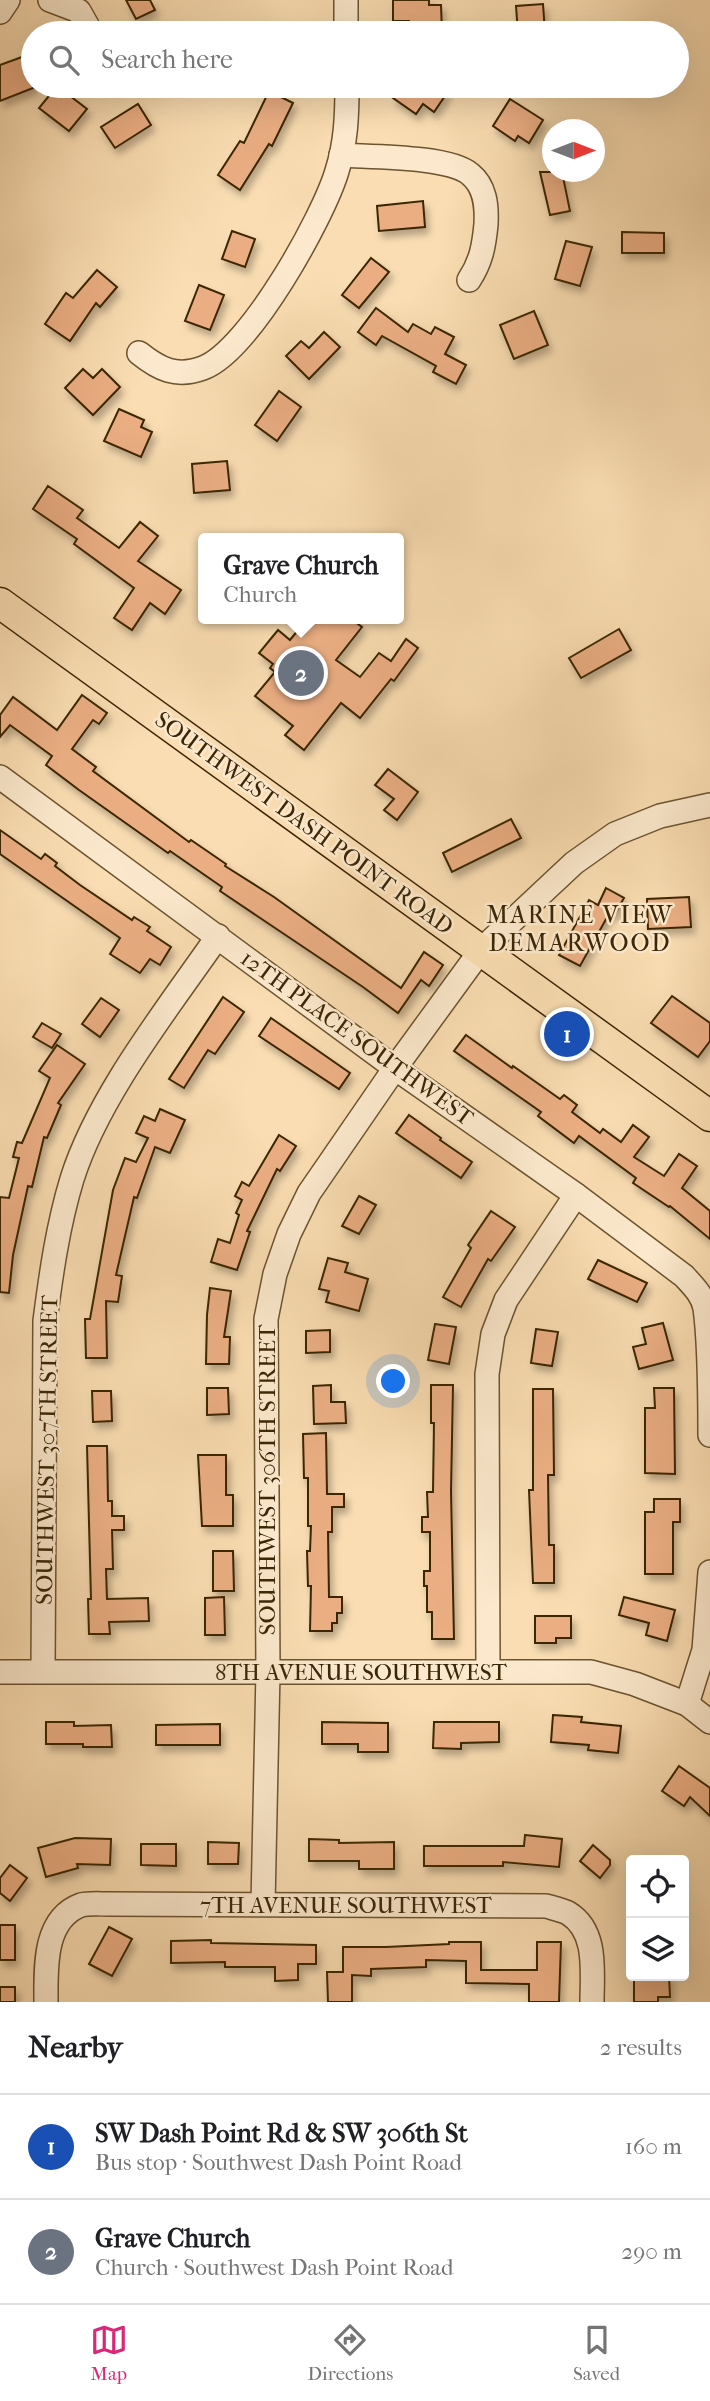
<!DOCTYPE html>
<html lang="en">
<head>
<meta charset="utf-8">
<style>
  body { margin:0; font-family:"IM FELL French Canon",serif; background:#f6f6f6; color:#202124 }
  .controls { position:absolute; right:21px; bottom:21px; display:grid; overflow:hidden; border-radius:7px; box-shadow:0 7px 28px #0002 }
  .controls button { width:63px; height:63px; display:grid; place-items:center; padding:0; border:0; border-bottom:2px solid #e0e0e0; background:#fff; color:#202124; font:35px sans-serif }
  .compass { position:absolute; left:542px; top:119px; width:63px; height:63px; border-radius:50%; background:#fff; box-shadow:0 7px 28px #0002; rotate:90deg }
  .you { position:absolute; left:394px; top:1382px; width:24px; height:24px; margin:-18px; border:5px solid #fff; border-radius:50%; background:#1a73e8; box-shadow:0 0 0 10px #1a73e833 }
  .badge { display:grid; place-items:center; width:46px; height:46px; border-radius:50%; background:#db2777; color:#fff; font-size:23px; font-weight:700 }
  .pin { position:absolute; translate:-50% -50%; border:4px solid #fff; box-shadow:0 2px 7px #0006 }
  .popup { position:absolute; left:198px; top:533px; width:206px; height:91px; box-sizing:border-box; display:grid; place-content:center; border-radius:7px; background:#fff; filter:drop-shadow(0 2px 5px #0005); font-size:23px; white-space:nowrap; color:#757577 }
  .popup b { font-size:26px; color:#202124 }
  .popup::after { content:''; position:absolute; left:50%; top:100%; margin-left:-14px; border:14px solid transparent; border-top-color:#fff }
  .list { margin:0; padding:0; list-style:none }
  h2 { display:flex; justify-content:space-between; align-items:center; height:91px; margin:0; padding:0 28px; font-size:30px }
  h2 small { font-size:23px; font-weight:400; color:#757577 }
  .list li { display:grid; grid-template-columns:46px 1fr auto; gap:21px; align-items:center; box-sizing:border-box; height:105px; padding:0 28px; border-top:2px solid #e0e0e0 }
  .list b { display:block; font-size:26px; white-space:nowrap }
  .list p { margin:0; font-size:23px; white-space:nowrap; color:#757577 }
  .list em { font-size:23px; font-style:normal; color:#757577 }
  .icon { flex:none; width:38px; height:38px; fill:none; stroke:currentColor; stroke-width:2; stroke-linecap:round; stroke-linejoin:round }
  .map { position:relative; flex:none; width:710px; height:2002px; overflow:hidden }
  .search { position:absolute; background:#fff; box-shadow:0 7px 28px #0002; left:21px; right:21px; top:21px; height:77px; display:flex; align-items:center; gap:18px; box-sizing:border-box; padding:0 24px; border-radius:38px; color:#757577; font-size:26px }
  .sheet { height:301px; background:#fff }
  nav { display:flex; justify-content:space-around; align-items:center; box-sizing:border-box; height:98px; border-top:2px solid #e0e0e0; background:#fff; font-size:19px; color:#757577 }
  nav a { display:grid; justify-items:center; gap:4px }
  nav .on { color:#db2777 }
  .map>svg:first-child { display:block }
  .building { fill:#ebae83; stroke:#3b2605; stroke-width:2; filter:url(#shadow) }
  .lines { fill:none; stroke-linecap:round; stroke-linejoin:round }
  .minor-casing { stroke:#6b5430; stroke-width:26 }
  .major-casing { stroke:#3b2605; stroke-width:33 }
  .minor { stroke:#fce9cd; stroke-width:23 }
  .major { stroke:#faddb2; stroke-width:30 }
  .labels { text-anchor:middle; dominant-baseline:central; stroke-width:5; stroke-linejoin:round; paint-order:stroke }
  .street-label { font-size:23px; fill:#3b2605; stroke:#fce9cd }
  .neighbourhood-label { font-size:24px; letter-spacing:2px; fill:#3b2605; stroke:#fce9cd }
</style>
</head>
<body>
<div class="map">
<svg width="710" height="2002" viewBox="0 0 710 2002">
  <defs>
    <filter id="shadow"><feDropShadow dx="3.5" dy="6" stdDeviation="3.5" flood-color="#0004"/></filter>
  </defs>
  <rect width="100%" height="100%" fill="#faddb2"/>
  <filter id="stains"><feTurbulence type="fractalNoise" baseFrequency=".00286" numOctaves="4"/><feColorMatrix values="0 0 0 0 .2 0 0 0 0 .09 0 0 0 0 .02 0 0 0 .5 -.17"/></filter>
  <radialGradient id="worn" r=".72"><stop offset=".6" stop-color="#630" stop-opacity="0"/><stop offset="1" stop-color="#630" stop-opacity=".3"/></radialGradient>
  <g class="building">
    <polygon points="126,0 150,0 155,10 136,19"/>
    <polygon points="393,0 429,0 429,5 441,5 442,33 409,33 409,21 393,21"/>
    <polygon points="543,4 545,33 518,33 516,6"/>
    <polygon points="33,53 33,88 0,101 0,65"/>
    <polygon points="57,86 87,109 69,131 39,108"/>
    <polygon points="402,86 437,86 447,93 434,112 423,104 416,114 393,98"/>
    <polygon points="269,91 293,103 272,146 269,144 240,190 218,175 240,141 244,143"/>
    <polygon points="510,99 543,120 529,143 518,136 515,141 493,126"/>
    <polygon points="138,104 151,125 115,148 101,127"/>
    <polygon points="540,172 562,172 570,211 550,215"/>
    <polygon points="423,201 425,227 379,231 377,206"/>
    <polygon points="232,231 255,239 245,267 222,259"/>
    <polygon points="622,232 664,233 664,253 622,253"/>
    <polygon points="566,241 592,247 580,286 555,279"/>
    <polygon points="371,258 389,272 359,308 342,295"/>
    <polygon points="97,270 117,287 100,307 96,303 70,341 45,324 66,293 73,298"/>
    <polygon points="199,285 224,295 210,330 185,321"/>
    <polygon points="376,308 408,332 413,324 431,334 435,327 454,337 445,354 466,365 456,384 433,372 436,366 382,336 376,345 358,332"/>
    <polygon points="534,311 548,345 514,359 500,325"/>
    <polygon points="324,332 340,347 309,379 286,356 301,341 309,348"/>
    <polygon points="83,369 93,378 102,369 120,387 93,415 65,388"/>
    <polygon points="279,391 301,407 277,441 255,425"/>
    <polygon points="119,409 144,420 141,427 152,432 141,457 104,441"/>
    <polygon points="227,461 230,490 194,493 192,464"/>
    <polygon points="48,486 83,510 77,518 119,548 140,522 158,536 138,561 181,590 165,614 150,603 132,630 114,618 134,588 74,544 77,539 33,509"/>
    <polygon points="307,619 351,619 362,627 336,660 360,677 379,653 391,661 406,639 418,648 394,681 391,679 360,718 341,703 304,750 285,735 293,726 255,696 275,672 270,668 273,664 259,653 278,630 290,640"/>
    <polygon points="619,629 631,650 581,678 569,658"/>
    <polygon points="82,695 107,713 99,724 93,720 72,749 96,767 93,771 189,842 191,840 226,864 225,866 274,897 401,988 424,952 443,965 429,986 421,980 398,1013 363,987 220,891 222,887 170,851 168,853 79,790 46,765 52,756 10,725 0,737 0,715 13,697 57,730"/>
    <polygon points="388,769 418,792 397,820 384,810 394,799 375,785"/>
    <polygon points="511,819 521,838 452,872 443,853"/>
    <polygon points="0,830 41,859 45,854 57,863 55,866 80,885 132,920 134,917 150,927 147,931 171,947 160,965 150,959 140,973 110,954 120,938 0,854"/>
    <polygon points="606,888 624,898 615,914 610,912 580,966 559,955 589,900 598,905"/>
    <polygon points="689,897 691,927 648,929 647,899"/>
    <polygon points="672,996 710,1023 710,1041 698,1057 651,1023"/>
    <polygon points="223,997 244,1012 215,1054 208,1050 184,1088 169,1079"/>
    <polygon points="101,998 119,1010 100,1037 82,1024"/>
    <polygon points="271,1018 350,1073 339,1089 259,1036"/>
    <polygon points="42,1023 61,1034 52,1048 33,1037"/>
    <polygon points="466,1035 512,1068 513,1066 560,1099 564,1095 577,1105 572,1112 600,1133 603,1129 621,1142 633,1125 649,1137 634,1157 664,1176 679,1154 697,1166 682,1188 710,1211 710,1239 670,1206 669,1207 633,1183 636,1178 579,1136 574,1143 538,1116 541,1112 454,1051"/>
    <polygon points="57,1045 85,1064 58,1103 61,1105 47,1138 44,1137 32,1187 28,1186 13,1255 9,1293 0,1292 0,1197 9,1198 19,1158 13,1157 17,1142 22,1143 50,1078 39,1071"/>
    <polygon points="160,1109 185,1120 170,1153 155,1147 137,1198 134,1197 116,1275 122,1276 118,1302 106,1301 107,1358 86,1358 85,1319 90,1319 113,1190 125,1158 136,1162 148,1138 136,1133 144,1116 155,1121"/>
    <polygon points="409,1115 441,1138 440,1140 472,1162 461,1178 396,1133"/>
    <polygon points="279,1135 296,1146 280,1171 277,1169 247,1231 250,1232 237,1270 211,1262 218,1239 230,1243 239,1215 236,1213 242,1200 235,1196 242,1182 249,1186"/>
    <polygon points="359,1196 376,1205 359,1234 342,1226"/>
    <polygon points="491,1211 515,1227 491,1261 488,1259 461,1307 443,1297 471,1248 468,1245"/>
    <polygon points="328,1258 348,1263 345,1272 368,1279 359,1311 326,1302 329,1291 319,1289"/>
    <polygon points="598,1260 647,1283 637,1302 588,1279"/>
    <polygon points="210,1288 231,1291 224,1337 230,1337 229,1364 206,1364 207,1315"/>
    <polygon points="663,1323 673,1360 639,1369 633,1347 646,1344 642,1328"/>
    <polygon points="435,1324 456,1327 449,1364 428,1360"/>
    <polygon points="536,1329 558,1332 552,1366 531,1363"/>
    <polygon points="330,1330 330,1352 306,1353 306,1331"/>
    <polygon points="331,1385 331,1402 345,1402 346,1423 314,1424 313,1386"/>
    <polygon points="431,1385 453,1385 451,1491 454,1639 432,1639 432,1612 427,1612 427,1586 424,1586 424,1571 430,1571 430,1532 422,1532 422,1517 428,1517 427,1492 433,1492 434,1423 431,1423"/>
    <polygon points="207,1388 228,1388 229,1414 207,1415"/>
    <polygon points="654,1388 674,1388 675,1474 645,1473 645,1408 655,1408"/>
    <polygon points="533,1389 553,1389 554,1475 548,1475 549,1545 554,1545 554,1583 533,1583 529,1490 533,1490"/>
    <polygon points="92,1391 111,1391 112,1421 93,1422"/>
    <polygon points="326,1433 327,1494 344,1494 344,1507 332,1507 332,1532 328,1532 329,1597 342,1597 342,1613 337,1613 337,1623 332,1623 332,1631 310,1631 311,1586 308,1586 307,1551 310,1551 311,1526 308,1526 308,1478 304,1478 303,1434"/>
    <polygon points="87,1446 107,1446 108,1501 112,1501 112,1516 124,1516 124,1530 112,1530 113,1569 106,1569 107,1599 148,1598 149,1621 109,1622 110,1634 89,1634 88,1599 91,1599"/>
    <polygon points="198,1455 226,1455 226,1495 233,1495 233,1526 202,1526"/>
    <polygon points="654,1499 680,1499 680,1522 673,1522 673,1574 645,1574 645,1512 654,1512"/>
    <polygon points="213,1551 233,1551 234,1591 213,1591"/>
    <polygon points="224,1597 225,1635 205,1635 205,1598"/>
    <polygon points="624,1597 675,1610 667,1641 646,1635 649,1623 619,1615"/>
    <polygon points="535,1616 571,1616 571,1638 556,1638 556,1643 535,1643"/>
    <polygon points="553,1715 582,1717 581,1722 621,1726 618,1753 588,1750 589,1745 551,1742"/>
    <polygon points="46,1722 74,1722 74,1726 111,1725 112,1747 83,1747 83,1744 46,1744"/>
    <polygon points="322,1722 388,1723 388,1752 358,1752 358,1744 322,1744"/>
    <polygon points="434,1722 499,1722 499,1742 461,1743 461,1749 433,1748"/>
    <polygon points="220,1724 220,1745 156,1745 156,1725"/>
    <polygon points="679,1766 710,1788 710,1816 690,1797 684,1806 662,1791"/>
    <polygon points="525,1835 562,1839 559,1867 503,1862 503,1866 424,1866 424,1846 524,1846"/>
    <polygon points="75,1838 111,1839 110,1865 77,1864 78,1868 46,1877 38,1848"/>
    <polygon points="309,1839 339,1840 339,1843 394,1842 394,1869 359,1869 359,1861 309,1861"/>
    <polygon points="208,1842 239,1843 238,1864 208,1864"/>
    <polygon points="141,1844 176,1844 176,1866 141,1865"/>
    <polygon points="593,1845 610,1860 610,1865 600,1878 580,1861"/>
    <polygon points="10,1865 27,1878 10,1901 0,1893 0,1878"/>
    <rect x="0" y="1925" width="15" height="35"/>
    <polygon points="109,1927 132,1939 112,1976 89,1964"/>
    <polygon points="211,1940 211,1943 316,1945 316,1964 298,1964 298,1980 275,1981 275,1967 225,1967 225,1962 171,1963 171,1941"/>
    <polygon points="449,1942 481,1942 481,1970 537,1970 537,1942 561,1942 559,2002 529,2002 529,1984 466,1983 466,1961 426,1960 426,1967 371,1969 371,1976 352,1975 352,2002 328,2002 327,1972 343,1972 343,1947 386,1947 449,1944"/>
    <polygon points="634,1976 669,1976 670,1997 658,1997 658,2002 634,2002"/>
    <rect x="0" y="1987" width="15" height="15"/>
  </g>
  <g class="lines">
    <g class="minor-casing">
      <g id="minor">
        <polyline points="50,0 79,11 88,27 88,33"/>
        <polyline points="346,0 346,33"/>
        <polyline points="0,12 8,0"/>
        <path d="M341 155C370 157 449 156 470 174 485 186 487 205 486 224 484 246 481 262 469 280"/>
        <path d="M139 353C159 369 176 378 203 368 249 351 323 218 337 171 346 143 347 115 347 86"/>
        <path d="M0 777 395 1068 576 1195 684 1276C693 1286 702 1294 705 1308 710 1344 710 1398 710 1435"/>
        <path d="M43 1671 45 1321C51 1274 58 1225 72 1179 98 1096 168 1008 218 936"/>
        <polyline points="488,1671 487,1374 493,1334 506,1300 576,1195"/>
        <polyline points="0,1672 591,1672 635,1684 687,1704 710,1722"/>
        <polyline points="687,1704 704,1650 710,1572"/>
        <polyline points="263,1904 268,1672 266,1319 275,1274 289,1234 309,1193 395,1068 481,950 574,863 615,834 660,816 710,805"/>
        <path d="M46 2002C46 1969 43 1919 81 1905 89 1903 100 1904 109 1904L546 1906C553 1908 562 1910 568 1913 598 1931 592 1972 592 2002"/>
      </g>
    </g>
    <g class="major-casing">
      <polyline id="major" points="0,603 710,1116"/>
    </g>
    <use href="#minor" class="minor"/>
    <use href="#major" class="major"/>
  </g>
  <g class="labels">
    <g class="street-label">
      <text transform="translate(304 823) rotate(36)">SOUTHWEST DASH POINT ROAD</text>
      <text transform="translate(357 1038) rotate(36)">12TH PLACE SOUTHWEST</text>
      <text transform="translate(47 1450) rotate(-89)">SOUTHWEST 307TH STREET</text>
      <text transform="translate(267 1480) rotate(-90)">SOUTHWEST 306TH STREET</text>
      <text x="361" y="1672">8TH AVENUE SOUTHWEST</text>
      <text x="346" y="1905">7TH AVENUE SOUTHWEST</text>
    </g>
    <g class="neighbourhood-label">
      <text x="580" y="915">MARINE VIEW<tspan x="580" dy="28">DEMARWOOD</tspan></text>
    </g>
  </g>
  <rect width="100%" height="100%" filter="url(#stains)"/>
  <rect width="100%" height="100%" fill="url(#worn)"/>
</svg>
<div class="controls">
<button><svg class="icon" aria-label="locate" viewBox="0 0 24 24"><circle cx="12" cy="12" r="6"/><path d="M12 2v4M12 18v4M2 12h4M18 12h4"/></svg></button>
<button><svg class="icon" aria-label="layers" viewBox="0 0 24 24"><path d="M12 4l9 5-9 5-9-5zM3 14l9 5 9-5"/></svg></button>
</div>
<svg class="compass" viewBox="-18 -18 36 36"><path d="M0-13l5 13h-10z" fill="#e53935"/><path d="M0 13l5-13h-10z" fill="#757577"/></svg>
<div class="you"></div>
<div class="pin badge" style="left:567px;top:1034px;background:#1a4fb4">1</div>
<div class="pin badge" style="left:301px;top:673px;background:#6b7280">2</div>
<div class="popup"><b>Grave Church</b>Church</div>
<div class="search"><svg class="icon" aria-label="search" viewBox="0 0 24 24"><circle cx="10" cy="10" r="6"/><path d="M15 15l6 6"/></svg>Search here</div>
</div>
<section class="sheet">
<h2>Nearby<small>2 results</small></h2>
<ul class="list">
<li><span class="badge" style="background:#1a4fb4">1</span><div><b>SW Dash Point Rd &amp; SW 306th St</b><p>Bus stop · Southwest Dash Point Road</p></div><em>160 m</em></li>
<li><span class="badge" style="background:#6b7280">2</span><div><b>Grave Church</b><p>Church · Southwest Dash Point Road</p></div><em>290 m</em></li>
</ul>
</section>
<nav>
<a class="on"><svg class="icon" aria-label="map" viewBox="0 0 24 24"><path d="M3 6l6-2 6 2 6-2v14l-6 2-6-2-6 2zM9 4v14M15 6v14"/></svg>Map</a>
<a><svg class="icon" aria-label="directions" viewBox="0 0 24 24"><path d="M12 3l9 9-9 9-9-9zM9 14v-3h6M13 9l2 2-2 2"/></svg>Directions</a>
<a><svg class="icon" aria-label="saved" viewBox="0 0 24 24"><path d="M7 4h10v16l-5-4-5 4z"/></svg>Saved</a>
</nav>
</body>
</html>
